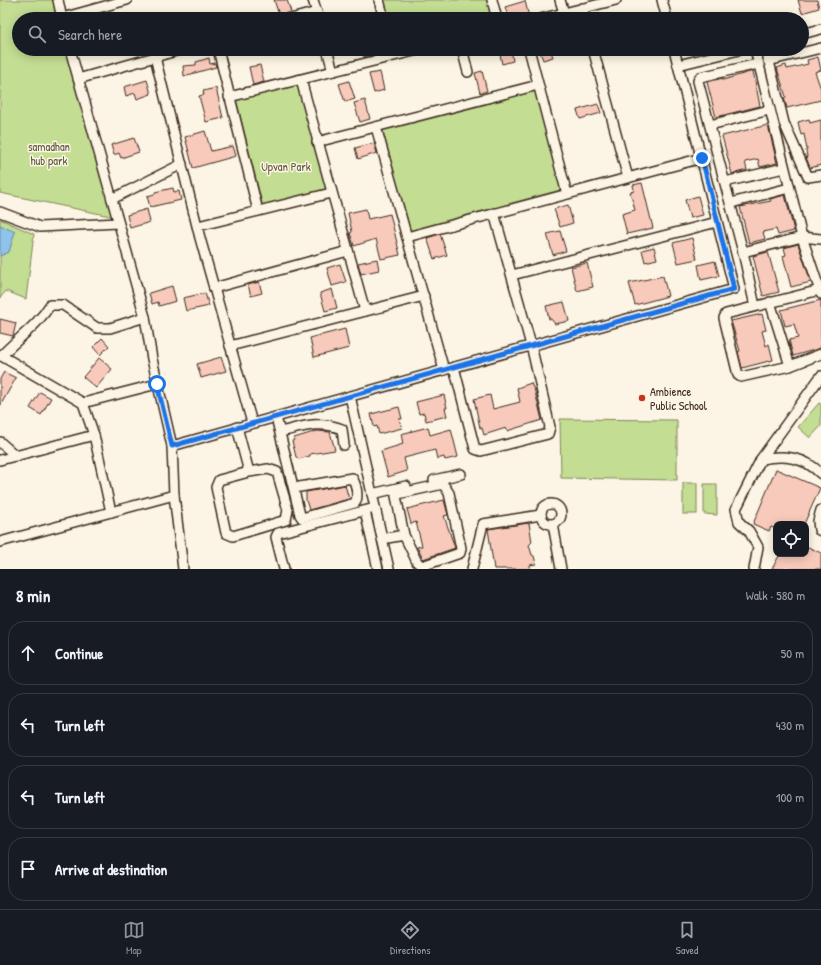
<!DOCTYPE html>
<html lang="en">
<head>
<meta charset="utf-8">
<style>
  body { margin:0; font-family:"Patrick Hand",sans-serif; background:#20242c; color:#f1f3f6 }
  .controls { position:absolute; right:12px; bottom:12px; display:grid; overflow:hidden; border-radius:8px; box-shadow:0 2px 10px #0003 }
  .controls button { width:36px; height:36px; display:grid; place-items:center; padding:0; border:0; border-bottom:1px solid #363941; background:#171b24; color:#f1f3f6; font:20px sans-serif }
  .stop { position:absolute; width:12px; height:12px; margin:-9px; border:3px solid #1a73e8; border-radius:50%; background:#fff }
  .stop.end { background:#1a73e8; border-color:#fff; box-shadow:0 1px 4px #0008 }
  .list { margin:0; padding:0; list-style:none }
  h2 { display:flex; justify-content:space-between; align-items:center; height:52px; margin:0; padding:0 16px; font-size:17px }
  h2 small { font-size:13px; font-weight:400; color:#9ea1a6 }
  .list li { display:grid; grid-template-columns:26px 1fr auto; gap:12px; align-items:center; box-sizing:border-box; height:64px; margin:0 8px 8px; padding:0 8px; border:1px solid #363941; border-radius:16px }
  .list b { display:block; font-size:15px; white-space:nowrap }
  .list em { font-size:13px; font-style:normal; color:#9ea1a6 }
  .icon { flex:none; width:22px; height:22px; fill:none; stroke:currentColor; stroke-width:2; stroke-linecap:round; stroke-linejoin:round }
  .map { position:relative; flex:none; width:821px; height:569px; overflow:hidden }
  .search { position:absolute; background:#171b24; box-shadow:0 2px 10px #0003; left:12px; right:12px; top:12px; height:44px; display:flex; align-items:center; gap:10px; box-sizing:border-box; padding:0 14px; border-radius:22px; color:#9ea1a6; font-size:15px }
  .sheet { height:340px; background:#171b24 }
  nav { display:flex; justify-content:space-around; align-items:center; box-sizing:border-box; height:56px; border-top:1px solid #363941; background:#171b24; font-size:11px; color:#9ea1a6 }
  nav a { display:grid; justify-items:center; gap:2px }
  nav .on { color:#8c9099 }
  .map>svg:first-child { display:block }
  .green { fill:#c3dd93; stroke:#7f8458 }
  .water { fill:#8ec4ec; stroke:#6d869a }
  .building { fill:#f8cabb; stroke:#3b2a1e }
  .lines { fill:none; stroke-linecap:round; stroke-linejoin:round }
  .minor-casing { stroke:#3b2a1e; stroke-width:12 }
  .minor { stroke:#fcf5e5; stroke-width:9 }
  .route { stroke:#1a73e8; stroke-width:5 }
  .poi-dot { fill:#c8321e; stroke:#fcf5e5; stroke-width:1.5 }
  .labels { text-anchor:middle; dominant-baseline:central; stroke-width:3; stroke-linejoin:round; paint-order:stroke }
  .park-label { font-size:12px; fill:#5d573b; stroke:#fcf5e5 }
  .poi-label { font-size:12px; fill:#3b2a1e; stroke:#fcf5e5; text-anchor:start }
</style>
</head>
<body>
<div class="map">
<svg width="821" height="569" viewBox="0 0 821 569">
  <rect width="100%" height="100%" fill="#fcf5e5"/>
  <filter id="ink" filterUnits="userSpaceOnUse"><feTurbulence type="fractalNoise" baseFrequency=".025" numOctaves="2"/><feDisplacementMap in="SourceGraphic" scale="8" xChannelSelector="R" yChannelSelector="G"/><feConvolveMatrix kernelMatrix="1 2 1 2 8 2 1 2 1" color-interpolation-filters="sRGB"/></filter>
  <g filter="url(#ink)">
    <g class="green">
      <polygon points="0,0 60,0 65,19 19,19 19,49 72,49 115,217 0,193"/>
      <polygon points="382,0 489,0 494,19 387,19"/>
      <polygon points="297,84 327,191 263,207 236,99"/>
      <polygon points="536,89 563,192 411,233 382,128"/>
      <polygon points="0,219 34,234 26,299 6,291 0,298"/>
      <polygon points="819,403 821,404 821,426 810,438 798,427"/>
      <polygon points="560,419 677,420 677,480 561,478"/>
      <rect x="683" y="483" width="14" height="31"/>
      <polygon points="704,484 717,484 717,515 704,514"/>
    </g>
    <polygon class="water" points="0,225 15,232 9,252 0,256"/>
    <g class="building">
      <polygon points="274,0 287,0 291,12 279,15"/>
      <polygon points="798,0 817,0 819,8 802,13"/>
      <polygon points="525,1 529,17 509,19 505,7"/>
      <polygon points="264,49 286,49 286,51 267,57"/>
      <polygon points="362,49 394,49 394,50 364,57"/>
      <polygon points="499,49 511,49 513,61 502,64"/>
      <polygon points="539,49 550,49 553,57 543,60"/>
      <polygon points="818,57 821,70 815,72 821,89 821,100 787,108 784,98 786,97 777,68 786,65 787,69 808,64 807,60"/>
      <polygon points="209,58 210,64 215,63 216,67 184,76 183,66 196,65 196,62"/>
      <polygon points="260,65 264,82 253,85 249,67"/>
      <polygon points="482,71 487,91 480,93 475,73"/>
      <polygon points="753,71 760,106 716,117 707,82 723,78 723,80"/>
      <polygon points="380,72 384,90 374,93 369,74"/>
      <polygon points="147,80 151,94 137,99 135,93 126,96 124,87"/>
      <polygon points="349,81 355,99 345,102 339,84"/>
      <polygon points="216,88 223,118 206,122 199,96 204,95 203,91"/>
      <polygon points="365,100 370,119 360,122 354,103"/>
      <polygon points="598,104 601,113 580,119 577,110"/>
      <polygon points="809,119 810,123 821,120 821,165 810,168 806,157 807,157 806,150 807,150 804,134 801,135 798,122"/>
      <polygon points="768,125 777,163 760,167 758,159 745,162 747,170 732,174 722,136"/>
      <polygon points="205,131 211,151 233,146 236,156 193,168 185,137"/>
      <polygon points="134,138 139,152 121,158 119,153 114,155 111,145"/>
      <polygon points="374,143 377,153 358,159 355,148"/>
      <polygon points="642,183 653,228 627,234 622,214 635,210 630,192 634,191 633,185"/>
      <polygon points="173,188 174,192 179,191 181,200 150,207 147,196 155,194 155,192"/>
      <polygon points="785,195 794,231 778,235 776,229 763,232 765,239 749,243 740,207 771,201 770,199"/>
      <polygon points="698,196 703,215 690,218 685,200"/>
      <polygon points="568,205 573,223 560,227 554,209"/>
      <polygon points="147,209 150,222 130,228 127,215"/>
      <polygon points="366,209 368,219 390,214 400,255 381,259 376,239 354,246 350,233 352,232 348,213"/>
      <polygon points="560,231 566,251 553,255 547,234"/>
      <polygon points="440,234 447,255 434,259 427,238"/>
      <polygon points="692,238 697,259 678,263 673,243"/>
      <polygon points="798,244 811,282 791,287 783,256 786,255 784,248"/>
      <polygon points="654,247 657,259 645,262 642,250"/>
      <polygon points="768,252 779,292 763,296 753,256"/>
      <polygon points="377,259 379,270 361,274 358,263"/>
      <polygon points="715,261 719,276 701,280 698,265"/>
      <polygon points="587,263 593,287 577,291 571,267"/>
      <polygon points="340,264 346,282 332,286 327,268"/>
      <polygon points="663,276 668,296 635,305 629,283"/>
      <polygon points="259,282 262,293 251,296 248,285"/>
      <polygon points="172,286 176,301 159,306 158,302 152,304 149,293"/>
      <polygon points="332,289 337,308 325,311 320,293"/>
      <polygon points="205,293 209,306 186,311 183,298"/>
      <polygon points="821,300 821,348 793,356 789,340 798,338 794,324 785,326 781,310"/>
      <polygon points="564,302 569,321 555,324 551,319 549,319 546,306"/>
      <polygon points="762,314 766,330 762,331 766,346 769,344 773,360 742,368 738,352 740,351 731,321"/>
      <polygon points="0,319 16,323 13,336 0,333"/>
      <polygon points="345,329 349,348 314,357 310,338"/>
      <polygon points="102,338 109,346 100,355 93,347"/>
      <polygon points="221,357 226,371 201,378 197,364"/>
      <polygon points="99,358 112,369 96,388 83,377"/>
      <polygon points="4,372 16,378 0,406 0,379"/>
      <polygon points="531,383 533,388 534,388 542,420 507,431 506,428 484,435 482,428 480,428 474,399 490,395 493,409 520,402 517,388"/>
      <polygon points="40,392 51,398 41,415 30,408"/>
      <polygon points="444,395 447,408 445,408 447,416 426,421 424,413 419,414 416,402"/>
      <polygon points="399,407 402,419 399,419 402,428 379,434 377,426 374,427 371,414"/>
      <polygon points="428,427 430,435 451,429 458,457 445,460 444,457 437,459 435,450 404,458 407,471 388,477 381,451 403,444 401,434"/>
      <polygon points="317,431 330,432 335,450 310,454 310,456 299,459 296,457 292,441 294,440 294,438"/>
      <polygon points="776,469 820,488 804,524 776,524 776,529 771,527 769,531 753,524"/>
      <polygon points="345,485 349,499 309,510 306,500 306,492"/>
      <polygon points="444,500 448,515 444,516 455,548 423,559 417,547 422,546 416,522 411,524 407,509"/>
      <polygon points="529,523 532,542 529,545 532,555 534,556 536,564 530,565 530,569 494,569 488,529"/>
      <polygon points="806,546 821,553 821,569 772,569 780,554 806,554"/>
    </g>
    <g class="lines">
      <g class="minor-casing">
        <g id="minor">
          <polyline points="58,0 62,19"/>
          <polyline points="313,0 319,19"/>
          <polyline points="379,0 384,19"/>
          <polyline points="492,0 497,19"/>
          <polyline points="560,0 564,13"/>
          <polyline points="662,0 667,19"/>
          <polyline points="582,8 585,19"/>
          <polyline points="62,18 127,0"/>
          <polyline points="291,19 317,12"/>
          <polyline points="540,19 616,0"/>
          <polyline points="802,34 821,29"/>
          <polyline points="70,49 145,317 152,359 172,446 174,495 183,569"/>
          <polyline points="218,49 258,211"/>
          <polyline points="327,49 333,71"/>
          <polyline points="462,49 468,72"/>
          <polyline points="529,49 567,194"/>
          <polyline points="593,49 628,178"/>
          <polyline points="755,49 802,237 821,294"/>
          <polyline points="766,49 784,123 808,177 821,175"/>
          <polyline points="155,57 200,238 252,423"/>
          <polyline points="768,61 821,48"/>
          <polyline points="758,64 700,77 698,81 743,252 802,237 821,239"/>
          <polyline points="678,65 743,49"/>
          <polyline points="78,79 183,49"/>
          <polyline points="301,80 365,311"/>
          <polyline points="229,97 422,49"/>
          <polyline points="710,125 769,110"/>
          <polyline points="376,127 444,370"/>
          <polyline points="317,142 538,85"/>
          <polyline points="725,182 784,168"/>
          <polyline points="112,199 182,164"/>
          <polyline points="731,203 789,188"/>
          <polyline points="0,212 40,227 118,223"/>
          <polyline points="198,226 331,193"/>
          <polyline points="407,237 702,158"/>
          <polyline points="743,252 755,306"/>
          <polyline points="512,275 717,222"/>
          <polyline points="214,288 348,251"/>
          <polyline points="820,290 726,314 724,318 738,375 741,377 790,366 821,354"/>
          <polyline points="770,302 790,366"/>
          <polyline points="230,346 424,296"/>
          <polyline points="0,355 83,403 94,435 111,512"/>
          <path d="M1 356C18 338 38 325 50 305H63L97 328H110L145 317"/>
          <polyline points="454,367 475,449 481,451 548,434 550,427 531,345 494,213"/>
          <polyline points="350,396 389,569"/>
          <polyline points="83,403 157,384"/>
          <path d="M276 417 300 515 302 518 355 503C359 497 356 483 352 478L294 488"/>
          <polyline points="237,427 249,472 268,469 277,472 288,510 286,520 233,536 226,533 216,487 219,480 249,472"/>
          <path d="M280 432C302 427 321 420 342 429L344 445"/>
          <polyline points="0,442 16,456"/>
          <polyline points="172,446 734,289 674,49"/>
          <path d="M761 459C783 455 804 456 821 474"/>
          <polyline points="0,460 94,435"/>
          <polyline points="434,480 461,474"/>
          <polyline points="372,494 406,486"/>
          <circle cx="551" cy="514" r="10"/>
          <polyline points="821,510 818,521 819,530 821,531"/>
          <polyline points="365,511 378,569"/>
          <polyline points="553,524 561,569"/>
          <polyline points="382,539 404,535 396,496 398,494 443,484 449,493 461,548 460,553 422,566 417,562 404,535"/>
          <polyline points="0,542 174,495"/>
          <polyline points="284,569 276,537 278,533 375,508"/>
          <polyline points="472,569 483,524 541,515"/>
          <polyline points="754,569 758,547 749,531 739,522 736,509 761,459 821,376"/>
        </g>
      </g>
      <use href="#minor" class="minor"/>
    </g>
  </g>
  <g class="lines" filter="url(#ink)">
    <polyline class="route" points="157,384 172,446 734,289 702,158"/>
  </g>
  <circle class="poi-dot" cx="642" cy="398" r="4"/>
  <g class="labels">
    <g class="park-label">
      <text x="49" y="146">samadhan<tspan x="49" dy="14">hub park</tspan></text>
      <text x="286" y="166">Upvan Park</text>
    </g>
    <g class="poi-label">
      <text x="650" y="391">Ambience<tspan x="650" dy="14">Public School</tspan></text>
    </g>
  </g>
</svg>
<div class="controls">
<button><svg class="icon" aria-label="locate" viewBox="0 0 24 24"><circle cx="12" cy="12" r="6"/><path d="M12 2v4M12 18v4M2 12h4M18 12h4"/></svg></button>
</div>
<div class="stop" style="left:157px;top:384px"></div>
<div class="stop end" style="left:702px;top:158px"></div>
<div class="search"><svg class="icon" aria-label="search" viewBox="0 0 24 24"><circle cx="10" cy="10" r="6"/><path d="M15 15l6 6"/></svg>Search here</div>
</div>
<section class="sheet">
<h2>8 min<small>Walk · 580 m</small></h2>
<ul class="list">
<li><svg class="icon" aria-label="ahead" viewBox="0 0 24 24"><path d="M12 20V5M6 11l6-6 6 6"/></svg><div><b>Continue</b></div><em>50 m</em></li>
<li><svg class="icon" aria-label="left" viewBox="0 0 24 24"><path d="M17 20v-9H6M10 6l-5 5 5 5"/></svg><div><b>Turn left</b></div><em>430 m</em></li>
<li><svg class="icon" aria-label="left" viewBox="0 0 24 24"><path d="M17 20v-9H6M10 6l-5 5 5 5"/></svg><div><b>Turn left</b></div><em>100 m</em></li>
<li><svg class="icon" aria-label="arrive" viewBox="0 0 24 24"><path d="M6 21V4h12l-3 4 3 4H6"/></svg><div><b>Arrive at destination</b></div></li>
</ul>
</section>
<nav>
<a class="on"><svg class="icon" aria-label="map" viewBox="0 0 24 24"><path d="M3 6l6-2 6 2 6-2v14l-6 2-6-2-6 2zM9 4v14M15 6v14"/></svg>Map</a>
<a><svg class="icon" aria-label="directions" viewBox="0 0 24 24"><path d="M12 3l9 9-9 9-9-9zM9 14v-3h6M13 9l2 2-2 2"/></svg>Directions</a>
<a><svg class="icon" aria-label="saved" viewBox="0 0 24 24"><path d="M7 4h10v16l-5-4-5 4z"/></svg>Saved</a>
</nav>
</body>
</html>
